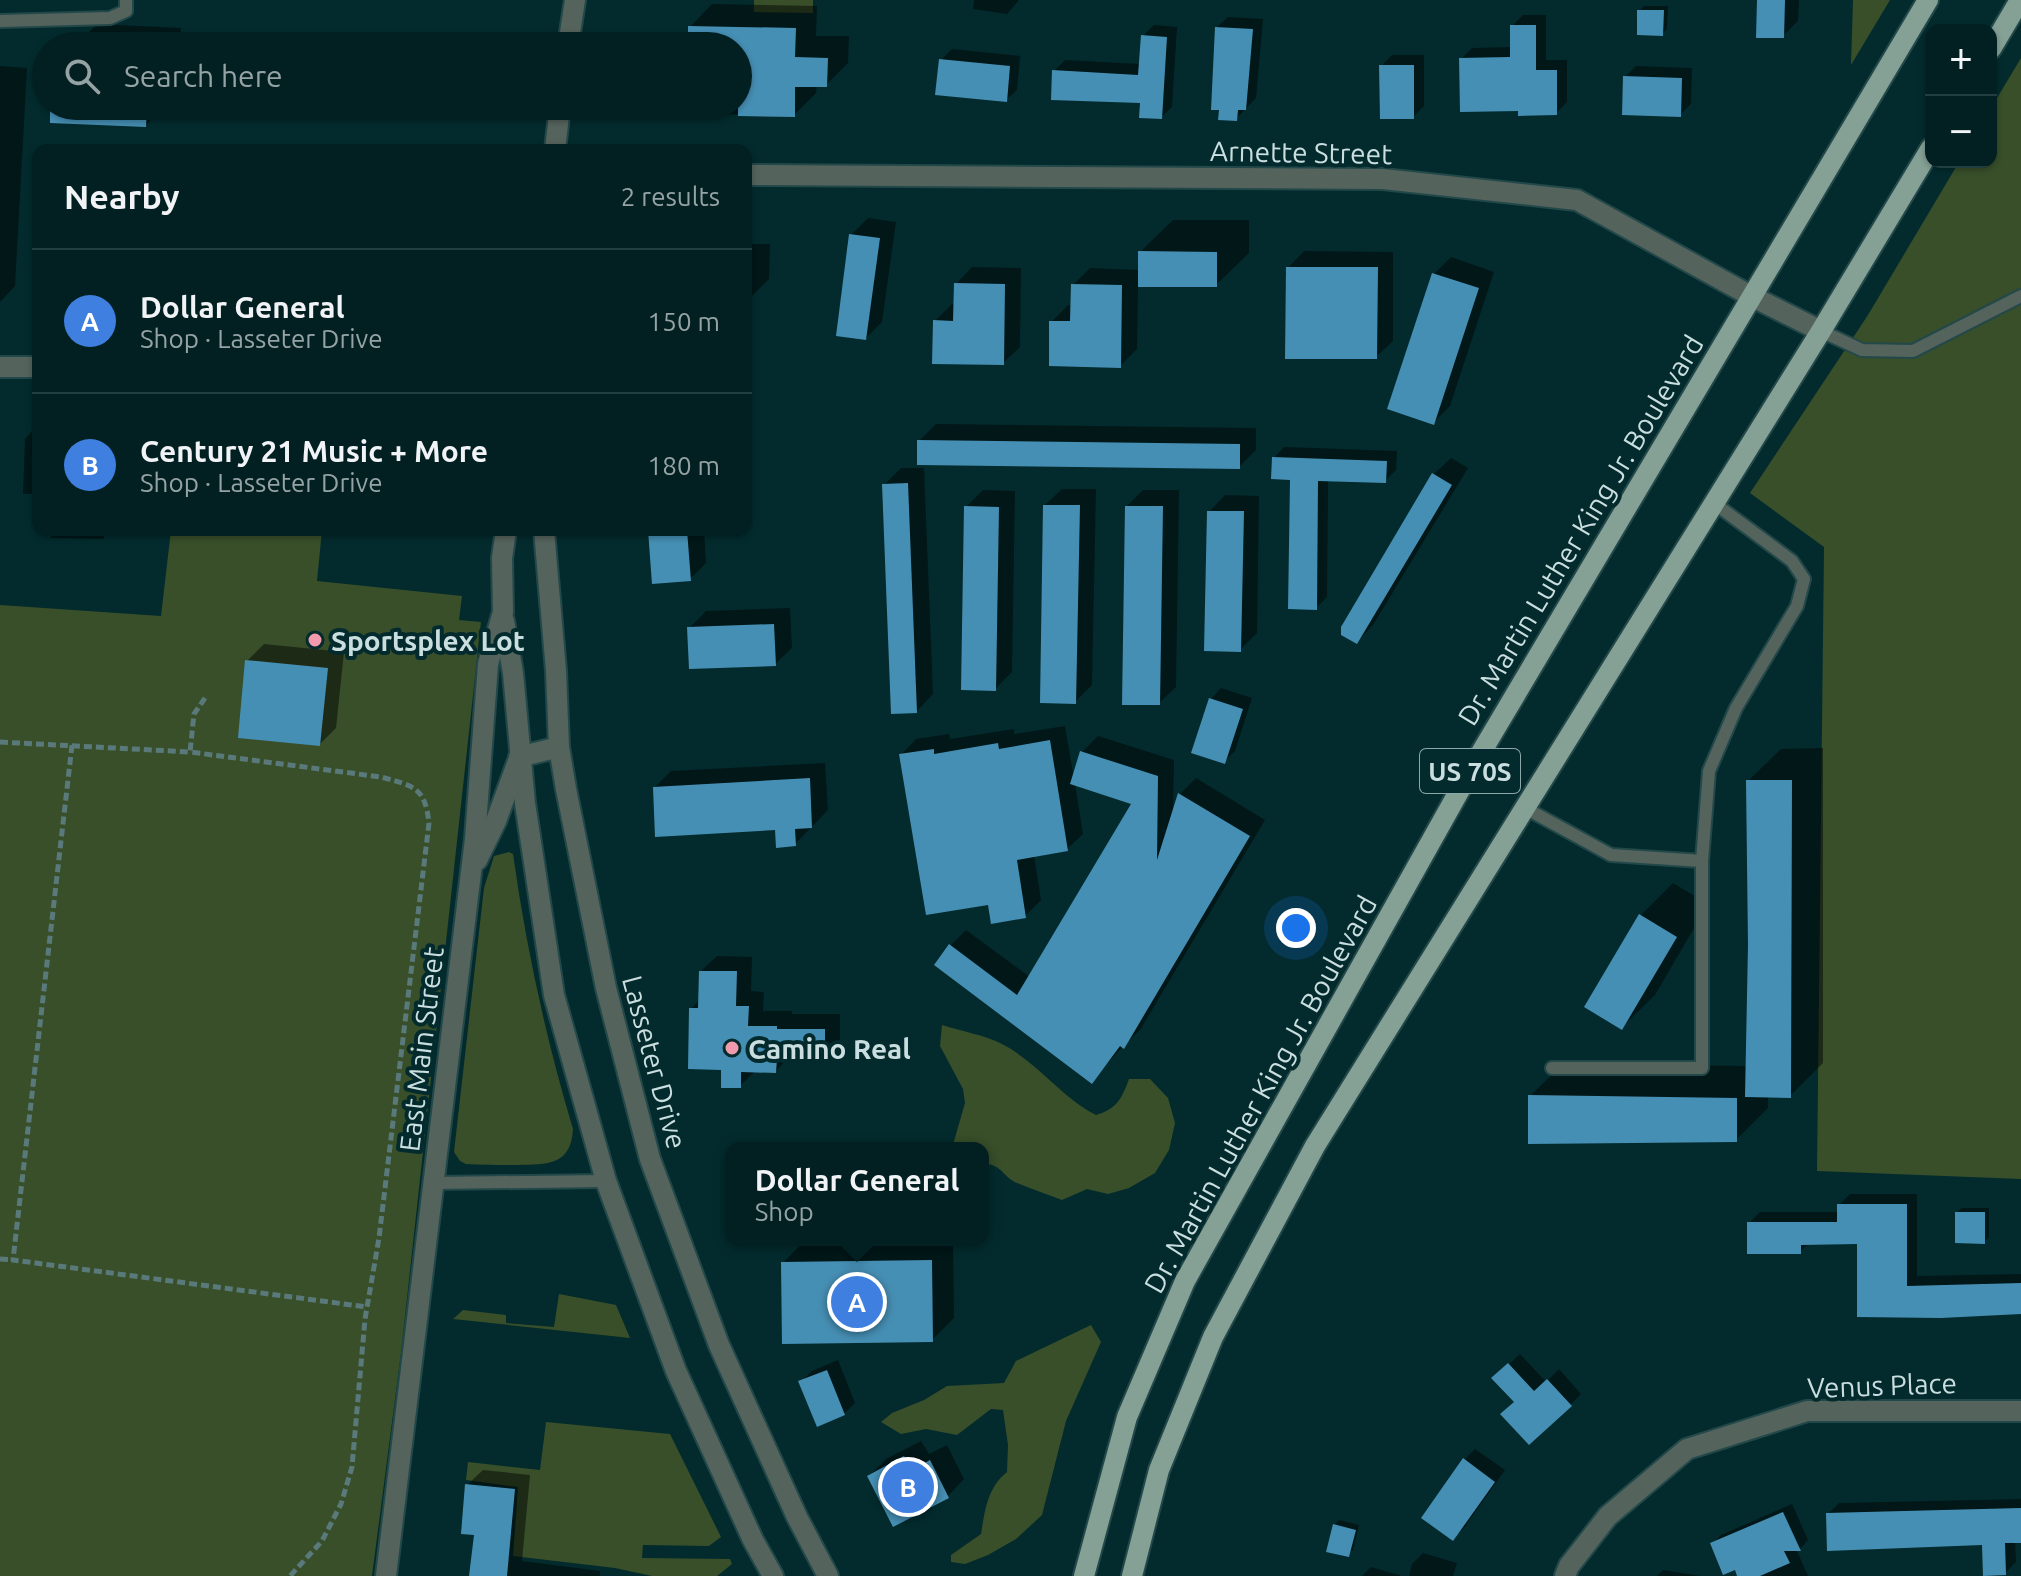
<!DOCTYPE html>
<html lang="en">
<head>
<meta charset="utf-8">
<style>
  body { margin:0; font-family:Ubuntu,sans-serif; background:#102d2f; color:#f1f3f6 }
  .controls { position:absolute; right:24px; top:24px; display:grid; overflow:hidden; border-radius:16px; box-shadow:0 2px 6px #0004 }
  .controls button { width:72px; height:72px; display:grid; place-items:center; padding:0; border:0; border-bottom:2px solid #233e40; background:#022022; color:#f1f3f6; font:40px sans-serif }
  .you { position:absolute; left:1296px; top:928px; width:28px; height:28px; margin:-20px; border:6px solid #fff; border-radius:50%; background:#1a73e8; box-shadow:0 0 0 12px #1a73e833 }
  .badge { display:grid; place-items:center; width:52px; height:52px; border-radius:50%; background:#d93025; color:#fff; font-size:26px; font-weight:700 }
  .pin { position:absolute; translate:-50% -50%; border:4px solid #fff; box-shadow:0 2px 8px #0006 }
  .popup { position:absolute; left:725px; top:1142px; width:264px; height:104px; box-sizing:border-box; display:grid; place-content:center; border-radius:16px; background:#022022; filter:drop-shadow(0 2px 6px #0005); font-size:26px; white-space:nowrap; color:#96a3a5 }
  .popup b { font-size:30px; color:#f1f3f6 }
  .popup::after { content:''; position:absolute; left:50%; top:100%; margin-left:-16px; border:16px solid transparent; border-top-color:#022022 }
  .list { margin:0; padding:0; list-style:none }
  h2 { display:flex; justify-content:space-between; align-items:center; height:104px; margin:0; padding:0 32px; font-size:34px }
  h2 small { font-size:26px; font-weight:400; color:#96a3a5 }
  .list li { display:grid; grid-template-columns:52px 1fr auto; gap:24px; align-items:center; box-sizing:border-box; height:144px; padding:0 32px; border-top:2px solid #233e40 }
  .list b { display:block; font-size:30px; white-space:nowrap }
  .list p { margin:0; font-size:26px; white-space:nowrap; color:#96a3a5 }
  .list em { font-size:26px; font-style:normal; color:#96a3a5 }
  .icon { flex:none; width:44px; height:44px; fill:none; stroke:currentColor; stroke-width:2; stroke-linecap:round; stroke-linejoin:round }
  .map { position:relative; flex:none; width:2021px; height:1576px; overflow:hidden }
  .search { position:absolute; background:#022022; box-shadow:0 2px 6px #0004; left:32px; top:32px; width:720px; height:88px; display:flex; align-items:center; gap:20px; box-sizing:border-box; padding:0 28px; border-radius:44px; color:#96a3a5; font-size:30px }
  .panel { position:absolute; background:#022022; box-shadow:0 2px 6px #0004; left:32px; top:144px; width:720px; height:392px; border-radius:16px }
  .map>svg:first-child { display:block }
  .green { fill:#384f2a }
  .shadow { fill:#0007 }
  .building { fill:#468fb4 }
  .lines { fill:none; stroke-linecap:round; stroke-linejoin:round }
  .service-casing { stroke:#234849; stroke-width:16 }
  .minor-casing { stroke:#234849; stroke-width:24 }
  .tertiary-casing { stroke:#234849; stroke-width:24 }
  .primary-casing { stroke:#234849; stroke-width:24 }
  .path { stroke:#5a797b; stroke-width:5; stroke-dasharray:8 4; stroke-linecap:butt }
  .service { stroke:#55635d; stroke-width:12 }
  .minor { stroke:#55635d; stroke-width:20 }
  .tertiary { stroke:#55635d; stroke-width:20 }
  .primary { stroke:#85a095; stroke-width:20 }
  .poi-dot { fill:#f29aad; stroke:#032b2d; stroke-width:3 }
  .labels { text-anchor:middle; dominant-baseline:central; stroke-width:8; stroke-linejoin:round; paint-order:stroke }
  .shield { fill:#032b2d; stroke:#8ea8aa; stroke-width:2 }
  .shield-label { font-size:26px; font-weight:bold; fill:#cadedf }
  .street-label { font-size:28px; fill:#cadedf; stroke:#032b2d }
  .poi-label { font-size:28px; font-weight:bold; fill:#cadedf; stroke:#032b2d; text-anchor:start }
</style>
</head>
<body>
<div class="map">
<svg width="2021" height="1576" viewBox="0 0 2021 1576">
  <rect width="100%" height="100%" fill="#032b2d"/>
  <g class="green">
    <polygon points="754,0 813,0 813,13 754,12"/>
    <polygon points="1853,0 1890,0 1851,65"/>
    <polygon points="2021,58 2021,1179 1817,1171 1824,547 1750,493 1868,315 1959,162 1991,162 1991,108"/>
    <polygon points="171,530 322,530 317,581 462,596 459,620 481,622 401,1353 372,1576 0,1576 0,605 161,616"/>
    <path d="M509 852 513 854C526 947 546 1039 573 1129 571 1166 547 1164 518 1165 500 1165 483 1165 466 1164L460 1161 454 1152 484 888 494 856Z"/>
    <path d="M942 1025C961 1031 984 1035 1002 1044 1037 1062 1061 1097 1096 1115 1117 1109 1122 1098 1129 1079H1150L1168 1098 1175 1123 1169 1150 1155 1173 1129 1188 1108 1194 1087 1189 1062 1200C1047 1194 1031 1189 1017 1183 1003 1177 1001 1163 983 1164V1148H952L965 1103 963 1089 940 1046Z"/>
    <polygon points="559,1294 616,1305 630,1338 453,1319 463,1310 506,1315 506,1323 554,1327"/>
    <path d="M1091 1325 1101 1342 1066 1421 1042 1515 1016 1539 988 1555 965 1564 951 1562V1555L981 1534C985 1511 987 1488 1007 1472L1008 1445 1003 1410 991 1409 957 1435 926 1429 901 1434 881 1422 892 1413 924 1400 947 1386 1004 1383 1016 1361Z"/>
    <polygon points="546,1422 670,1434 721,1537 709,1546 643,1545 642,1558 730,1559 732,1564 717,1576 652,1576 615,1568 513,1556 518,1487 466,1480 468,1462 540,1470"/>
  </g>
  <g class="shadow">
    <polygon points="974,0 1019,0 1007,14 973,9"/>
    <polygon points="1759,0 1799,0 1798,21 1783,36"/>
    <polygon points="712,4 817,6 816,36 849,36 848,63 826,85 817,85 816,93 794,115 689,114 689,106 738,106 738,46 690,46 690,27"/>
    <polygon points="1644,6 1668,6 1667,29 1662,34 1639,11"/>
    <polygon points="1523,15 1546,15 1546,60 1567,60 1567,102 1556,113 1520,109 1461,59 1472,48 1512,47 1512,26"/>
    <polygon points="1228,17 1263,19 1256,98 1236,119 1217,27"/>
    <polygon points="97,24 181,28 180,46 75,46"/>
    <polygon points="1154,25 1177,27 1172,107 1161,117 1142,102 1054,71 1065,60 1141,64 1143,36"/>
    <polygon points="421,40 465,43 465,46 416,46"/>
    <polygon points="952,49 1020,56 1017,90 1006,100 941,60"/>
    <polygon points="1392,55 1424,55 1424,106 1413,117 1381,66"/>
    <polygon points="0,66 27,68 15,286 0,302"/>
    <polygon points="1636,66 1692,68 1691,104 1680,115 1625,77"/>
    <polygon points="62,106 165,106 146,125"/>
    <polygon points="38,216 38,254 32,254"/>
    <polygon points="868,218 896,222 882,322 866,338 851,235"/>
    <polygon points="1173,220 1249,220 1249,253 1216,285 1138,285 1137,349 1120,366 1051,322 1068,305 1073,305 1073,285 1090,268 1140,270 1140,252"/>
    <polygon points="746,244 770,244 769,279 752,296 746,296"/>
    <polygon points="1304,251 1393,252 1393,341 1376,357 1288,268"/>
    <polygon points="1451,257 1494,272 1450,406 1433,423 1434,274"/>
    <polygon points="972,267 1021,268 1020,347 1003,363 935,321 952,304 955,305 956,284"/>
    <polygon points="936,424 1256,428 1256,450 1239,467 919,441"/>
    <polygon points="35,428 38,428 38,494 23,494 25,439"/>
    <polygon points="1284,447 1397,451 1396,470 1385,481 1328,479 1327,597 1316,608 1292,478 1274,458"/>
    <polygon points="1451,458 1468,468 1373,625 1357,642 1434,474"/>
    <polygon points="901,468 924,468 933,694 917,711 884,485"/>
    <polygon points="1062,489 1096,489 1092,685 1075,702 1045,505"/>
    <polygon points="983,490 1015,491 1012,672 995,689 966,507"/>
    <polygon points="1143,490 1179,490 1176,687 1159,703 1127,506"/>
    <polygon points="1225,495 1259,496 1257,633 1240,650 1209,512"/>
    <polygon points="51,530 108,530 103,539 51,538"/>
    <polygon points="650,530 704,530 706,563 690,579"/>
    <polygon points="790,608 792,648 775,664 689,628 706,611"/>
    <polygon points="264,644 344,652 336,728 320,744 247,661"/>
    <polygon points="1221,688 1252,698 1235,751 1224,762 1211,699"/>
    <polygon points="1065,726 1074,779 1082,752 1098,736 1174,760 1173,813 1180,794 1196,778 1265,820 1140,1030 1123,1046 1092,1081 950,946 966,930 1030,977 1134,802 1075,784 1083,834 1067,849 1034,855 1041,900 1025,916 990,902 901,755 916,739 949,734 950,739 1014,729 1014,734"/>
    <polygon points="1823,748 1823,1063 1790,1096 1768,1095 1768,1108 1736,1140 1530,1096 1563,1064 1748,1066 1748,781 1781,749"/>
    <polygon points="825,763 828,810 795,844 777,828 655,787 671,771"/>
    <polygon points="1673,883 1708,904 1655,995 1622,1027 1641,915"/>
    <polygon points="717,956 752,957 751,991 764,992 763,1011 792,1011 792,1014 840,1014 840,1039 824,1054 791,1055 776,1071 756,1070 740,1086 723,1068 691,1009 700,999 701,971"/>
    <polygon points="1850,1194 1917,1194 1917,1276 2021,1274 2021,1312 1859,1315 1859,1242 1809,1243 1800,1252 1749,1223 1760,1212 1839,1212 1839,1205"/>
    <polygon points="1962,1208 1989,1208 1989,1237 1984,1242 1957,1212"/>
    <polygon points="805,1240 953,1240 954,1318 932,1340 783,1263"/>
    <polygon points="1520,1354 1546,1382 1559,1369 1581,1394 1570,1405 1516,1401 1505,1368"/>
    <polygon points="838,1360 855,1403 844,1414 801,1382 812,1371"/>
    <polygon points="921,1441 929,1454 947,1445 964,1479 948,1496 869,1476 886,1459"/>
    <polygon points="1475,1449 1505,1470 1464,1528 1453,1538 1464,1460"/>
    <polygon points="483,1470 530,1475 522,1561 600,1571 600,1576 471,1576 477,1533 467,1485"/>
    <polygon points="2021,1499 2021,1541 2015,1541 2016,1562 2005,1573 1984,1543 1828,1514 1839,1503"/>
    <polygon points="1792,1504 1808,1540 1800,1549 1796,1549 1808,1576 1740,1576 1736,1567 1712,1544 1721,1535"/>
    <polygon points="1339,1520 1359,1525 1353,1550 1348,1555 1334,1525"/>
    <polygon points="1423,1553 1457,1563 1453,1576 1409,1576 1412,1564"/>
    <polygon points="1371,1567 1402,1576 1362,1576"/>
    <polygon points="1663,1570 1700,1576 1657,1576"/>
  </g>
  <g class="building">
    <polygon points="1757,0 1785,0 1784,38 1756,38"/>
    <polygon points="1637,10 1664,10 1663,36 1637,35"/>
    <polygon points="1510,25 1536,25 1536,70 1557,70 1557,115 1518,116 1518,111 1460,112 1459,58 1510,57"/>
    <polygon points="688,26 796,28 795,57 828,58 827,87 795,87 795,117 738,116 738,46 688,46"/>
    <polygon points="1215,27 1253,29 1246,110 1238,110 1237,121 1218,120 1219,110 1211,110"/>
    <polygon points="1141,35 1167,37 1162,119 1139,118 1140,103 1051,100 1052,70 1138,75"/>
    <polygon points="939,59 1010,66 1007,102 935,95"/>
    <polygon points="1379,65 1414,65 1414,119 1380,119"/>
    <polygon points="1623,76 1682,78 1681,117 1622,115"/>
    <polygon points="50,106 147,106 146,127 50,123"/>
    <polygon points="849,234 880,238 866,340 836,336"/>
    <polygon points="1138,251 1217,252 1217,287 1138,287"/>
    <polygon points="1286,267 1378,267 1377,359 1285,359"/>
    <polygon points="1432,273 1479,288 1434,425 1387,409"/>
    <polygon points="954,283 1005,284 1004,365 932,364 933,320 953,321"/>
    <polygon points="1071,284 1122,285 1121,368 1049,366 1049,321 1070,321"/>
    <polygon points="917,440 1240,444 1240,469 917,465"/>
    <polygon points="1272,457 1387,461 1386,483 1318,481 1317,610 1288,609 1290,480 1271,479"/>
    <polygon points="1432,473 1452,485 1357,644 1341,635 1341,627"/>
    <polygon points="908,483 917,713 891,714 882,484"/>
    <polygon points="1043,505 1080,505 1076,704 1040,703"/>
    <polygon points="964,506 999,507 996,691 961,690"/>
    <polygon points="1125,506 1163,506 1160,705 1122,705"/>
    <polygon points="1207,511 1244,511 1241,652 1204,651"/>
    <polygon points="648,530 687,530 691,581 652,584"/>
    <polygon points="774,624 776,666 689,669 687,627"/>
    <polygon points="245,660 328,668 320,746 238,738"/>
    <polygon points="1209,698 1243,709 1225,764 1191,753"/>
    <polygon points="1050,740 1068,851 1017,860 1026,918 991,924 988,905 926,915 899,754 934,749 934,754 998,743 999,749"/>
    <polygon points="1080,751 1158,776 1157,860 1178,793 1250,836 1124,1049 1120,1046 1092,1084 934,965 949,944 1017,995 1131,804 1070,784"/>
    <polygon points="810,778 812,828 795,829 796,846 776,848 775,830 655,837 653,787"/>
    <polygon points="1746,780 1792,780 1791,1098 1745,1097 1748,945"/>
    <polygon points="1639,914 1677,937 1622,1030 1584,1007"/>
    <polygon points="699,971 737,971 736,1006 749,1006 748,1026 777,1026 777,1029 825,1029 825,1056 777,1058 776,1073 741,1072 741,1088 721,1088 721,1070 688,1069 689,1008 698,1008"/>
    <polygon points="1528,1095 1737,1098 1737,1142 1528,1144"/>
    <polygon points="1837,1204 1907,1204 1907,1286 2021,1283 2021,1314 1941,1318 1857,1317 1857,1244 1801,1245 1801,1254 1747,1254 1747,1222 1837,1222"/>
    <polygon points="1955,1212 1985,1212 1985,1244 1955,1243"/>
    <polygon points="932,1260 933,1342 782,1344 781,1262"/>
    <polygon points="1508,1363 1534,1391 1547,1379 1572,1406 1529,1445 1500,1414 1514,1402 1491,1378"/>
    <polygon points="827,1370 845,1415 817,1427 798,1381"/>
    <polygon points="904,1456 912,1470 930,1460 949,1498 893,1527 867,1476"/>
    <polygon points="1463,1458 1495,1482 1453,1541 1421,1518"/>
    <polygon points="465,1484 515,1489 507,1576 469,1576 474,1535 461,1534"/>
    <polygon points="2021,1508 2021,1543 2005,1543 2006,1575 1983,1576 1982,1545 1827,1551 1826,1513"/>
    <polygon points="1783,1512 1801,1551 1784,1551 1790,1563 1760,1576 1737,1576 1735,1570 1723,1575 1710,1543"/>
    <polygon points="1333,1524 1356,1530 1349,1557 1326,1552"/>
  </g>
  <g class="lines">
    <g class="service-casing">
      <g id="service">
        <polyline points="0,21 110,18 126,11 126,0"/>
        <polyline points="1821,331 1862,350 1913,351 2021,296"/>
        <polyline points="1525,808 1611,855 1702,861 1709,771 1736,708 1797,606 1804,579 1792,561 1714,503"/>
        <polyline points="1552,1068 1702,1068 1702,861"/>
        <polyline points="434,1183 606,1181"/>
      </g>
    </g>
    <g class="minor-casing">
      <g id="minor">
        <polyline points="746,175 1383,179 1577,200 1751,296 1821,331"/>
        <polyline points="0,367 38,367"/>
        <polyline points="1565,1576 1569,1566 1608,1516 1687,1449 1807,1411 2021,1411"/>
      </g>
    </g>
    <g class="tertiary-casing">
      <g id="tertiary">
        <polyline points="568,46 575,0"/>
        <polyline points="555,150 560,106"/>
        <polyline points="544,530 556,671 559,747 566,789 606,988 650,1159 719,1345 797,1517 828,1576"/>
        <polyline points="504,621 513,673 525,803 554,995 606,1181 676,1371 753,1540 773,1576"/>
        <polyline points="519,757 559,747"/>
        <polyline points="477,860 496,821 518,761"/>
        <polyline points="386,1576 475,839 488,664 503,612 502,558 506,530"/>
      </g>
    </g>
    <g class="primary-casing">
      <g id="primary">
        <polyline points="1991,49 2020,0"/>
        <polyline points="1084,1576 1127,1417 1185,1281 1476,761 1928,0"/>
        <polyline points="1132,1576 1159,1470 1213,1337 1315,1146 1821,331 1931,148"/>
      </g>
    </g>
    <g class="path">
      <path d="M205 698 194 714 190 752 381 777C414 786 425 787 429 823L379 1238 365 1319 352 1467 341 1504 322 1541 290 1576"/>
      <polyline points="0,742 190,752"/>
      <polyline points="72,745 13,1260 367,1307"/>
      <polyline points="0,1259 13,1260"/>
    </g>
    <use href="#service" class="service"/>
    <use href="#minor" class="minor"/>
    <use href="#tertiary" class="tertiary"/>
    <use href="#primary" class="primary"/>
  </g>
  <g class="poi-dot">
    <circle cx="315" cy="640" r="8"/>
    <circle cx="732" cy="1048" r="8"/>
  </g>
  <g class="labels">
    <rect class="shield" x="1420" y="749" width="100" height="44" rx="6"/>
    <g class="shield-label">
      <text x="1470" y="771">US 70S</text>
    </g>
    <g class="street-label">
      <text transform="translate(1301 152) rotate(1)">Arnette Street</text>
      <text transform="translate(1580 530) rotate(-59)">Dr. Martin Luther King Jr. Boulevard</text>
      <text transform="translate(421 1049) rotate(-83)">East Main Street</text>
      <text transform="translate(655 1062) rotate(75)">Lasseter Drive</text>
      <text transform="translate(1260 1094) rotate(-61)">Dr. Martin Luther King Jr. Boulevard</text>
      <text transform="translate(1882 1385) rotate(-2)">Venus Place</text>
    </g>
    <g class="poi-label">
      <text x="331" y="640">Sportsplex Lot</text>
      <text x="748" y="1048">Camino Real</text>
    </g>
  </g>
</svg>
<div class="controls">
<button>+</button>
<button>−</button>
</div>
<div class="you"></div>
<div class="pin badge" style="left:857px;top:1302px;background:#3f7fe0">A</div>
<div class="popup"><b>Dollar General</b>Shop</div>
<div class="pin badge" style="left:908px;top:1487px;background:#3f7fe0">B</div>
<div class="search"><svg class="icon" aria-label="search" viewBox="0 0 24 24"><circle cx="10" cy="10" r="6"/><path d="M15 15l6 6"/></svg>Search here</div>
<section class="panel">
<h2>Nearby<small>2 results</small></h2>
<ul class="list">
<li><span class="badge" style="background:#3f7fe0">A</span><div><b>Dollar General</b><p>Shop · Lasseter Drive</p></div><em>150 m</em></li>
<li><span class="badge" style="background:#3f7fe0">B</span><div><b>Century 21 Music + More</b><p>Shop · Lasseter Drive</p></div><em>180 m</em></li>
</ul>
</section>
</div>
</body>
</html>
